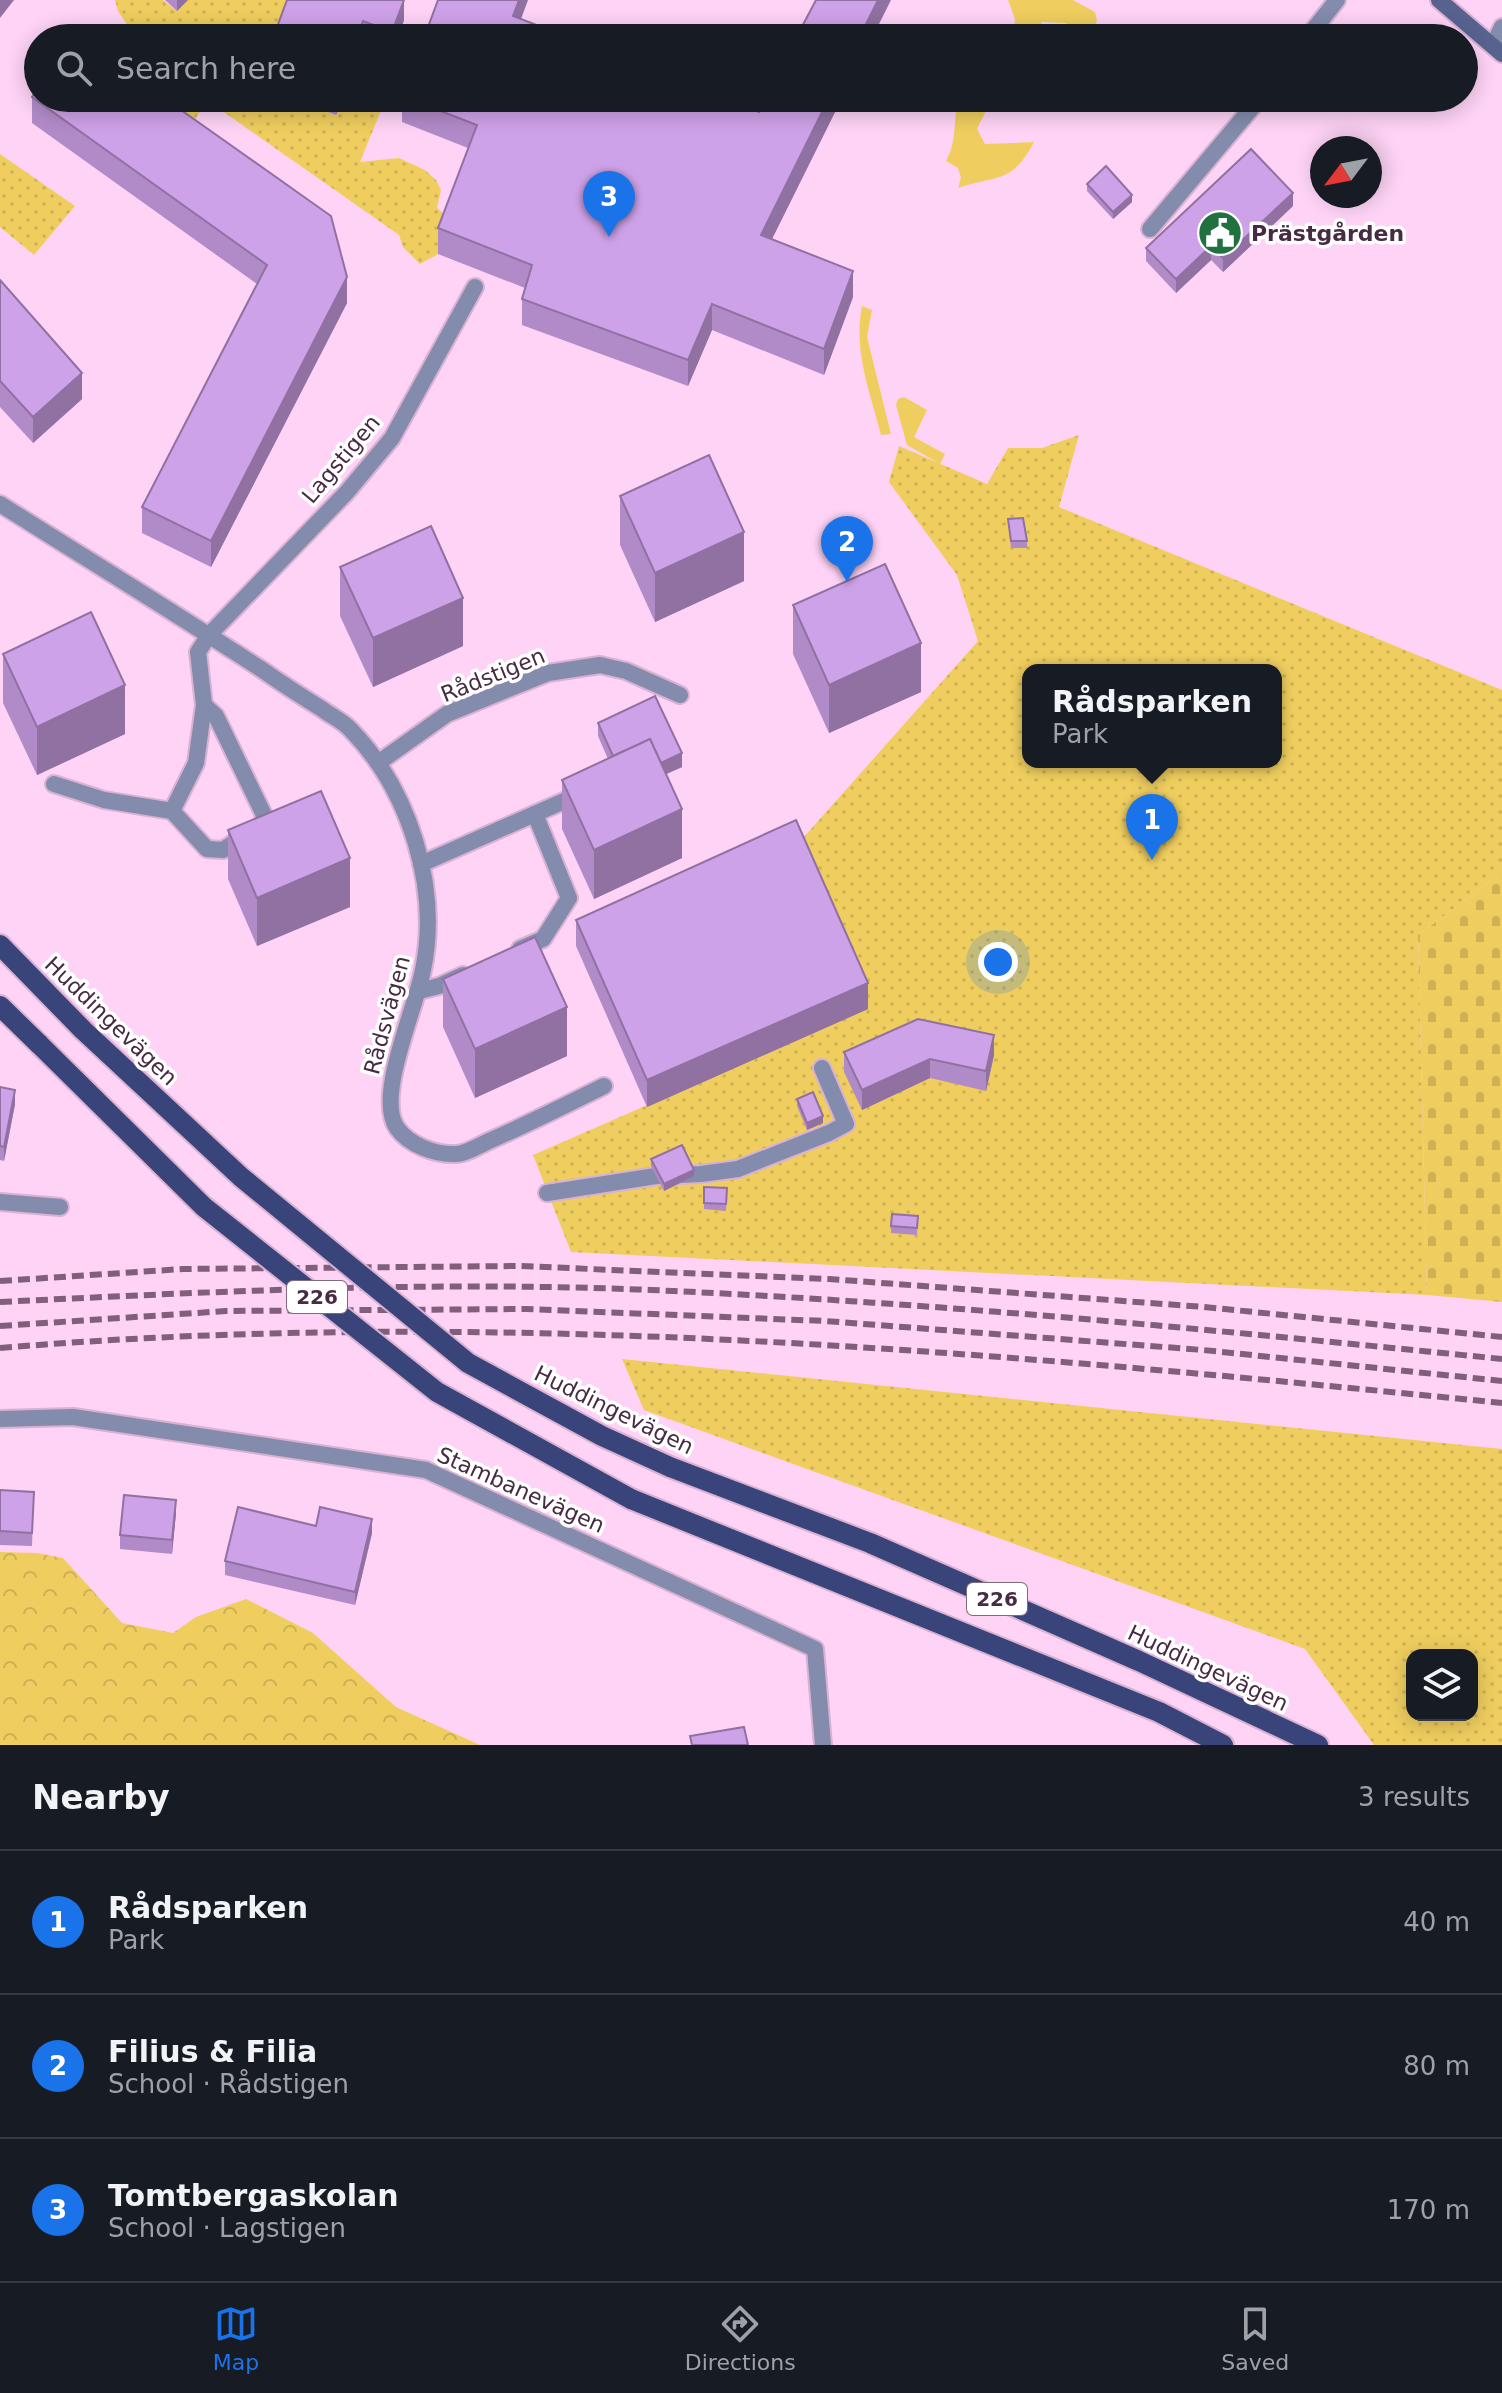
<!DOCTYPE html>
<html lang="en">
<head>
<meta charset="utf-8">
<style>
  body { margin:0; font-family:"DejaVu Sans",sans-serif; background:#20242c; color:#f1f3f6 }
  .controls { position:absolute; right:24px; bottom:24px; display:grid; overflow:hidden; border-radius:16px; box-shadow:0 4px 20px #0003 }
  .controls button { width:72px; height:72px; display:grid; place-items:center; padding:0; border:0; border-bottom:2px solid #363941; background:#171b24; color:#f1f3f6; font:40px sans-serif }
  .compass { position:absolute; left:1310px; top:136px; width:72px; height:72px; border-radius:50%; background:#171b24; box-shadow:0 4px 20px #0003; rotate:238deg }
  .you { position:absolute; left:998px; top:962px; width:28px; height:28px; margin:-20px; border:6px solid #fff; border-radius:50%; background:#1a73e8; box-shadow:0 0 0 12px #1a73e833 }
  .badge { display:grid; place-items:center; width:52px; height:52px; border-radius:50%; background:#1a73e8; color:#fff; font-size:26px; font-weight:700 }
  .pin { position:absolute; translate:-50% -66px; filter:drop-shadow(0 2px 4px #0008) }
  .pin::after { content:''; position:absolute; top:42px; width:28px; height:24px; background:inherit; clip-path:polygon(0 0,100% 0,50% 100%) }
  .popup { position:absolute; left:1022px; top:664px; width:260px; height:104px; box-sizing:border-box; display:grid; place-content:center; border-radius:16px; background:#171b24; filter:drop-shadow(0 2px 6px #0005); font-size:26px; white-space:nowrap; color:#9ea1a6 }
  .popup b { font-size:30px; color:#f1f3f6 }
  .popup::after { content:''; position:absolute; left:50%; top:100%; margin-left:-16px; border:16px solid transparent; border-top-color:#171b24 }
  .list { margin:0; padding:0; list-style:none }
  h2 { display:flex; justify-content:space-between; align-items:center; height:104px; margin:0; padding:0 32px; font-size:34px }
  h2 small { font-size:26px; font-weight:400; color:#9ea1a6 }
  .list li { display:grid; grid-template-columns:52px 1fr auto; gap:24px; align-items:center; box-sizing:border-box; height:144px; padding:0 32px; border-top:2px solid #363941 }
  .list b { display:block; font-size:30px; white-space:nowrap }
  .list p { margin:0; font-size:26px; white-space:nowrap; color:#9ea1a6 }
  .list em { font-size:26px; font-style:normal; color:#9ea1a6 }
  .icon { flex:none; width:44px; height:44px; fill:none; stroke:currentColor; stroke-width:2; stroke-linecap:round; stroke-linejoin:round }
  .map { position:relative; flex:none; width:1502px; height:1745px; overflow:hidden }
  .search { position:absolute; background:#171b24; box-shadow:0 4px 20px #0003; left:24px; right:24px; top:24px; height:88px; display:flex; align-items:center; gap:20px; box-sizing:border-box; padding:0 28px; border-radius:44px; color:#9ea1a6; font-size:30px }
  .sheet { height:536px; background:#171b24 }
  nav { display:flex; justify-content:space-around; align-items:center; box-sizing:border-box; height:112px; border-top:2px solid #363941; background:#171b24; font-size:22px; color:#9ea1a6 }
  nav a { display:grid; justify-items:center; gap:4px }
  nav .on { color:#1a73e8 }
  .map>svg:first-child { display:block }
  .green { fill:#efce5f }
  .forest { fill:url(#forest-crowns) }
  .cemetery { fill:url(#cemetery-stones) }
  .park { fill:url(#park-dots); fill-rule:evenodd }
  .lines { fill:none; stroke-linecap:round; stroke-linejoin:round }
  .lane-casing { stroke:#d9b1d2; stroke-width:20 }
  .street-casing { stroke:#d9b1d2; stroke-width:20 }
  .secondary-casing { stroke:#d9b1d2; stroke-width:20 }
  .primary-casing { stroke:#d9b1d2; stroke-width:24 }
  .lane { stroke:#838cac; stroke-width:16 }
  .street { stroke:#838cac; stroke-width:16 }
  .secondary { stroke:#57628f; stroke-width:16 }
  .primary { stroke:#39447a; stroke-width:20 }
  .rail { stroke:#7f5f79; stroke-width:6; stroke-dasharray:12 6; stroke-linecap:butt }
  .primary-bridge-casing { stroke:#d9b1d2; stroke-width:24; stroke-linecap:butt }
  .primary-bridge { stroke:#39447a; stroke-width:20 }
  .wall { fill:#b18bc8 }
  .shaded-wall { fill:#9071a2 }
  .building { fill:#cea2e8; stroke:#9071a2; stroke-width:2 }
  .labels { text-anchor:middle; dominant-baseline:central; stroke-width:7; stroke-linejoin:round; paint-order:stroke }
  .shield { fill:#fff; stroke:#7e6b7b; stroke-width:2 }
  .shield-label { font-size:20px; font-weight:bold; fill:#462b42 }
  .poi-label { font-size:22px; font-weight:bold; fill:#462b42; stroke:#fff; text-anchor:start }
  .street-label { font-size:22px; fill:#462b42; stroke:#fff }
</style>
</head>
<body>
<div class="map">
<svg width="1502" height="1745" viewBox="0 0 1502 1745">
  <defs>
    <pattern id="forest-crowns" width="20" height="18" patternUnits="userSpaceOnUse" patternTransform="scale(2)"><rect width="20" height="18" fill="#efce5f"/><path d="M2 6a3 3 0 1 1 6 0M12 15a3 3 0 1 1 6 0" fill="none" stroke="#ceb154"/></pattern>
    <pattern id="cemetery-stones" width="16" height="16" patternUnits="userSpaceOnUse" patternTransform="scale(2)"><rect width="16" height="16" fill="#efce5f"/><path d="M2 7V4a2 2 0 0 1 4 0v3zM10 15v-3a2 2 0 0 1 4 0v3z" fill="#ceb154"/></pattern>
    <pattern id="park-dots" width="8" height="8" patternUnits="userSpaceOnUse" patternTransform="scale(2)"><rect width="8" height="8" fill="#efce5f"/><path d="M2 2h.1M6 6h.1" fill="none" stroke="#ceb154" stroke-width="1.8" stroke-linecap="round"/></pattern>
  </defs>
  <rect width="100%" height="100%" fill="#fed3f6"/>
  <g class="green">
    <polygon points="1008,0 1073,0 1095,12 1097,21 1089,38 1071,38 1080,28 1065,23 1042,22 1034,38 1014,38 1015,19"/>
    <path d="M960 98H992L977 129 985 144 1034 142C1012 184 998 175 958 188L961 178 958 168 946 161C959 137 951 120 960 98Z"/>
    <path d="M862 306 872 310 867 337 891 434 881 435C870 392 853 351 862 306Z"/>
    <polygon points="904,397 927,410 914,437 945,454 940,464 907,445 896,405 898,399"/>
  </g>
  <polygon class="forest" points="0,1552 37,1553 63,1558 122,1623 173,1633 196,1617 246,1599 313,1633 396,1707 480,1745 0,1745"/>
  <polygon class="cemetery" points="1502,873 1502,1302 1427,1295 1418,935"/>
  <g class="park">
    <polygon points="115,0 163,0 177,11 188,0 294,0 280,38 136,38 118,11"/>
    <polygon points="176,98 291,98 336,115 342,98 386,98 360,162 399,158 425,170 436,180 441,190 437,208 451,220 438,254 420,264 403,247 399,235 208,101 192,123"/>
    <polygon points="0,154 75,206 34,255 0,227"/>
    <path d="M1079 435 1059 507 1502 690V873L1418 935 1427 1295 571 1252 533 1155 867 1009 796 846 978 641 957 575 889 482 899 446 987 484 1008 448H1042ZM1028 670H1276V762H1028Z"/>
    <path d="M622 1359 1502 1449V1745H1374L1305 1649 644 1410ZM1412 1655H1472V1715H1412Z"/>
  </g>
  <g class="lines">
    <g class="lane-casing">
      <g id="lane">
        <polyline points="1307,38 1337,0"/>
        <polyline points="1150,229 1260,98"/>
        <polyline points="54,784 104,800 172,811 207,849 223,850 263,824 264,815 216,716 204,705"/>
        <polyline points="421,864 580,794"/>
        <polyline points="520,949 543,939 569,898 535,814"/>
        <polyline points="419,991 439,986 463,975"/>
        <polyline points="547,1193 656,1176 701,1174 738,1169 829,1133 846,1124 822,1068"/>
      </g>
    </g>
    <g class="street-casing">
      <g id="street">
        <polyline points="1493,45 1502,27"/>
        <path d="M0 504C87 559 175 613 261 669 281 683 301 696 322 709 331 716 343 721 351 730 410 791 440 888 423 970 416 1008 375 1097 397 1128 409 1145 435 1155 456 1154 466 1154 480 1145 489 1141 528 1124 566 1105 604 1086"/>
        <polyline points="378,763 447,714 548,673 600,665 626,671 680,695"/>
        <polyline points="172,811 196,763 204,705 198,652 209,635 347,492 392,438 475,287"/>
        <polyline points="0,1202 60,1207"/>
        <polyline points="0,1419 73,1417 426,1470 815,1649 823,1745"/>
      </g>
    </g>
    <g class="secondary-casing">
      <polyline id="secondary" points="1439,0 1502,54"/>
    </g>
    <g class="primary-casing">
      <g id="primary">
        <polyline points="0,945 83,1030"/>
        <polyline points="0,1006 40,1045"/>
        <polyline points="670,1467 870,1543 1139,1661 1318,1745"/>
        <polyline points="631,1499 1159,1712 1223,1745"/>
      </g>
    </g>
    <use href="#lane" class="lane"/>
    <use href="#street" class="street"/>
    <use href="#secondary" class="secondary"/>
    <use href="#primary" class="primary"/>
    <g class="rail">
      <polyline points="0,1281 183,1269 519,1266 829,1279 1204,1307 1502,1337"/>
      <path d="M0 1302C224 1291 449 1280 673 1291 950 1304 1226 1331 1502 1359"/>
      <polyline points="0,1326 226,1311 526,1309 825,1321 1203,1350 1502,1381"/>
      <path d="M0 1348C501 1306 1003 1353 1502 1403"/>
    </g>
    <g class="primary-bridge-casing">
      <g id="primary-bridge">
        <polyline points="83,1030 241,1177 468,1363 602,1436 670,1467"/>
        <polyline points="40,1045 204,1207 437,1392 631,1499"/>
      </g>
    </g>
    <use href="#primary-bridge" class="primary-bridge"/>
  </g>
  <g class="wall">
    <polygon points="165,0 188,0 177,11"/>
    <polygon points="287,0 404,20 398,38 273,38"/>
    <polygon points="32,97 347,303 211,567 142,533 142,507 257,284 32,123"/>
    <polygon points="291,98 342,98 336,115"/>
    <polygon points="402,98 723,98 759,112 766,98 842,98 772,239 853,297 824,375 712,330 688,386 522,325 522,299 525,288 438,254 438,228 468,148 402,122"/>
    <polygon points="1087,184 1132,202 1113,219 1087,191"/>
    <polygon points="1293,206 1223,272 1211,260 1176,293 1146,261 1146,248"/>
    <polygon points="0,280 82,399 33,443 0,407"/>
    <polygon points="620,496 744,581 655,622 620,545"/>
    <polygon points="1008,519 1027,541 1027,548 1011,548"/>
    <polygon points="340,567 463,646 373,687 340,616"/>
    <polygon points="793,605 921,692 829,733 793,654"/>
    <polygon points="3,654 125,734 37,775 3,703"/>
    <polygon points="598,723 682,767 666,774 682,858 594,899 562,829 562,780 608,759 598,736"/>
    <polygon points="228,830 350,907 257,946 228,879"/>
    <polygon points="576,920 868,1009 647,1107 576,946"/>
    <polygon points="443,979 567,1056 475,1098 443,1027"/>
    <polygon points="844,1052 994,1055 986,1091 930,1078 862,1110 844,1072"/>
    <polygon points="0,1087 15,1104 4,1161 0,1160"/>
    <polygon points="797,1099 823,1123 807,1130 797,1106"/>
    <polygon points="651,1159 694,1176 664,1191 651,1166"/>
    <polygon points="704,1187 727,1188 726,1211 704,1209"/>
    <polygon points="892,1214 918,1216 917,1235 891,1233"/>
    <polygon points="0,1490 34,1492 32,1546 0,1545"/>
    <polygon points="176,1513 172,1554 120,1549 120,1535"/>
    <polygon points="372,1533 355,1605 225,1575 225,1561"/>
  </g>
  <g class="shaded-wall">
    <polygon points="0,0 14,0 0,18"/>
    <polygon points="177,0 188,0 177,11"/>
    <polygon points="404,0 404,20 398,38 392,38 392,32"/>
    <polygon points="519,0 528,0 514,38 513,16"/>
    <polygon points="878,0 891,0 872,38 859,38"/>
    <polygon points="363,21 363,38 357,38"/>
    <polygon points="336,98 342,98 336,115"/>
    <polygon points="829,98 842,98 761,261 761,235"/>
    <polygon points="1293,193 1293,206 1223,272 1223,258"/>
    <polygon points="1132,195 1132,202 1113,219 1113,212"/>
    <polygon points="1211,246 1211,260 1176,293 1176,279"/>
    <polygon points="853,271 853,297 824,375 824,349"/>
    <polygon points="347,277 347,303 211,567 211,541"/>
    <polygon points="712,304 712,330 688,386 688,360"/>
    <polygon points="82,373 82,399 33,443 33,417"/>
    <polygon points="744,532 744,581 655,622 655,573"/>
    <polygon points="463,598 463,646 373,687 373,638"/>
    <polygon points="921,643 921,692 829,733 829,685"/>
    <polygon points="125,685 125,734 37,775 37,727"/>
    <polygon points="682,753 682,767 624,793 624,780"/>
    <polygon points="682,809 682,858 594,899 594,850"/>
    <polygon points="350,858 350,907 257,946 257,898"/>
    <polygon points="868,983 868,1009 647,1107 647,1080"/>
    <polygon points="567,1007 567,1056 475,1098 475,1049"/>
    <polygon points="994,1035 994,1055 986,1091 986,1071"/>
    <polygon points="930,1059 930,1078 862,1110 862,1090"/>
    <polygon points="15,1090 15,1104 4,1161 4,1147"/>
    <polygon points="823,1116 823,1123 807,1130 807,1123"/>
    <polygon points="694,1170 694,1176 664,1191 664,1184"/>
    <polygon points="176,1500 176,1513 172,1554 172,1540"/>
    <polygon points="372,1519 372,1533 355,1605 355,1592"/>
  </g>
  <g class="building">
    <polygon points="287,0 404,0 392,32 363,21 357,38 273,38"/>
    <polygon points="438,0 519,0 513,16 570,38 424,38"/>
    <polygon points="816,0 878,0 859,38 796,38"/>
    <polygon points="38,88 38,98 164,98 331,216 347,277 211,541 142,507 267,265 32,97"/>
    <polygon points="407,98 723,98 759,112 766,98 829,98 761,235 853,271 824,349 712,304 688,360 522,299 532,265 438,228 477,125"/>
    <polygon points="1251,149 1293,193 1223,258 1211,246 1176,279 1146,248"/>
    <polygon points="1106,166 1132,195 1113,212 1087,184"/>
    <polygon points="0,280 82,373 33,417 0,381"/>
    <polygon points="709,455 744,532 655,573 620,496"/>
    <polygon points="1023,518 1027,541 1011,541 1008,519"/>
    <polygon points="431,526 463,598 373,638 340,567"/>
    <polygon points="885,564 921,643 829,685 793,605"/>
    <polygon points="91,612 125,685 37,727 3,654"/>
    <polygon points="655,696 682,753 661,763 650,739 613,756 598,723"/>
    <polygon points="650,739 682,809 594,850 562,780"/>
    <polygon points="321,791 350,858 257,898 228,830"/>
    <polygon points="796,820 868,983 647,1080 576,920"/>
    <polygon points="535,937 567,1007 475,1049 443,979"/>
    <polygon points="918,1019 994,1035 986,1071 930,1059 862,1090 844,1052"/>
    <polygon points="0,1087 15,1090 4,1147 0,1146"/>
    <polygon points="813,1092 823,1116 807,1123 797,1099"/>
    <polygon points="682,1145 694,1170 664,1184 651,1159"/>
    <polygon points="704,1187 727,1188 726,1204 704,1203"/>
    <polygon points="892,1214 918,1216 917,1228 891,1226"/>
    <polygon points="0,1490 34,1492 32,1533 0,1531"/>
    <polygon points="124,1495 176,1500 172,1540 120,1535"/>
    <polygon points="238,1507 316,1526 320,1507 372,1519 355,1592 225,1561"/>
    <polygon points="744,1727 748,1745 692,1745 690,1736"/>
  </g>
  <defs>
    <g id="civic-disc" transform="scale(2.3)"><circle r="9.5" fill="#217040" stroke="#fff"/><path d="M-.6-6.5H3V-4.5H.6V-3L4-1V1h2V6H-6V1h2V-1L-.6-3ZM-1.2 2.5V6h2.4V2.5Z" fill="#fff"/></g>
  </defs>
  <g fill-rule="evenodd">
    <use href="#civic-disc" x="1220" y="233"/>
  </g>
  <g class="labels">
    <g class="shield">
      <rect x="287" y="1281" width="60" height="32" rx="6"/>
      <rect x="967" y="1583" width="60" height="32" rx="6"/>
    </g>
    <g class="shield-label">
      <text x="317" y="1297">226</text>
      <text x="997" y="1599">226</text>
    </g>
    <g class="poi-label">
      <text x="1251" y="233">Prästgården</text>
    </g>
    <g class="street-label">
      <text transform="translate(341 459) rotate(-50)">Lagstigen</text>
      <text transform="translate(493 675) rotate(-22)">Rådstigen</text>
      <text transform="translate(387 1015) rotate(-75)">Rådsvägen</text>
      <text transform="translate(111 1021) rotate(44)">Huddingevägen</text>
      <text transform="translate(614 1410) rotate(26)">Huddingevägen</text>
      <text transform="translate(521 1490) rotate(24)">Stambanevägen</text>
      <text transform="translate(1208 1668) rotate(25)">Huddingevägen</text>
    </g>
  </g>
</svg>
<div class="controls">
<button><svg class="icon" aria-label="layers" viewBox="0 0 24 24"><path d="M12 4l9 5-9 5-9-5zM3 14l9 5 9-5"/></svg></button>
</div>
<svg class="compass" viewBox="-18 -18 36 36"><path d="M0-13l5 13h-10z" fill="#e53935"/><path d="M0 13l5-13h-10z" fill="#9ea1a6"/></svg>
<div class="you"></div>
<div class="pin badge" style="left:1152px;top:860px">1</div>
<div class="popup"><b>Rådsparken</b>Park</div>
<div class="pin badge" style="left:847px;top:582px">2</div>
<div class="pin badge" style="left:609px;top:237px">3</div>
<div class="search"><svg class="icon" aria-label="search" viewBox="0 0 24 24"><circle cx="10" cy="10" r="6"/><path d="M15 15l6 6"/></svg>Search here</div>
</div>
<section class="sheet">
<h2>Nearby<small>3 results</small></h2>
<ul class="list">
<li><span class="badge">1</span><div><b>Rådsparken</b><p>Park</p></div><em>40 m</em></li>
<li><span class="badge">2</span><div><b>Filius &amp; Filia</b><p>School · Rådstigen</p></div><em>80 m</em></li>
<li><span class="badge">3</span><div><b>Tomtbergaskolan</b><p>School · Lagstigen</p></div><em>170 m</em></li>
</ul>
</section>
<nav>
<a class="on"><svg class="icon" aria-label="map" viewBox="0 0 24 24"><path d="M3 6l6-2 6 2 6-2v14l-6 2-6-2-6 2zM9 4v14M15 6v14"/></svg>Map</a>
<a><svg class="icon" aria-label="directions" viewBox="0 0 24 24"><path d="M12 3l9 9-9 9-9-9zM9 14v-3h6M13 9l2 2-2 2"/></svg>Directions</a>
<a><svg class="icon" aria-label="saved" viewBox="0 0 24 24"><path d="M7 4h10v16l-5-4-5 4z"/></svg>Saved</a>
</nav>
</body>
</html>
